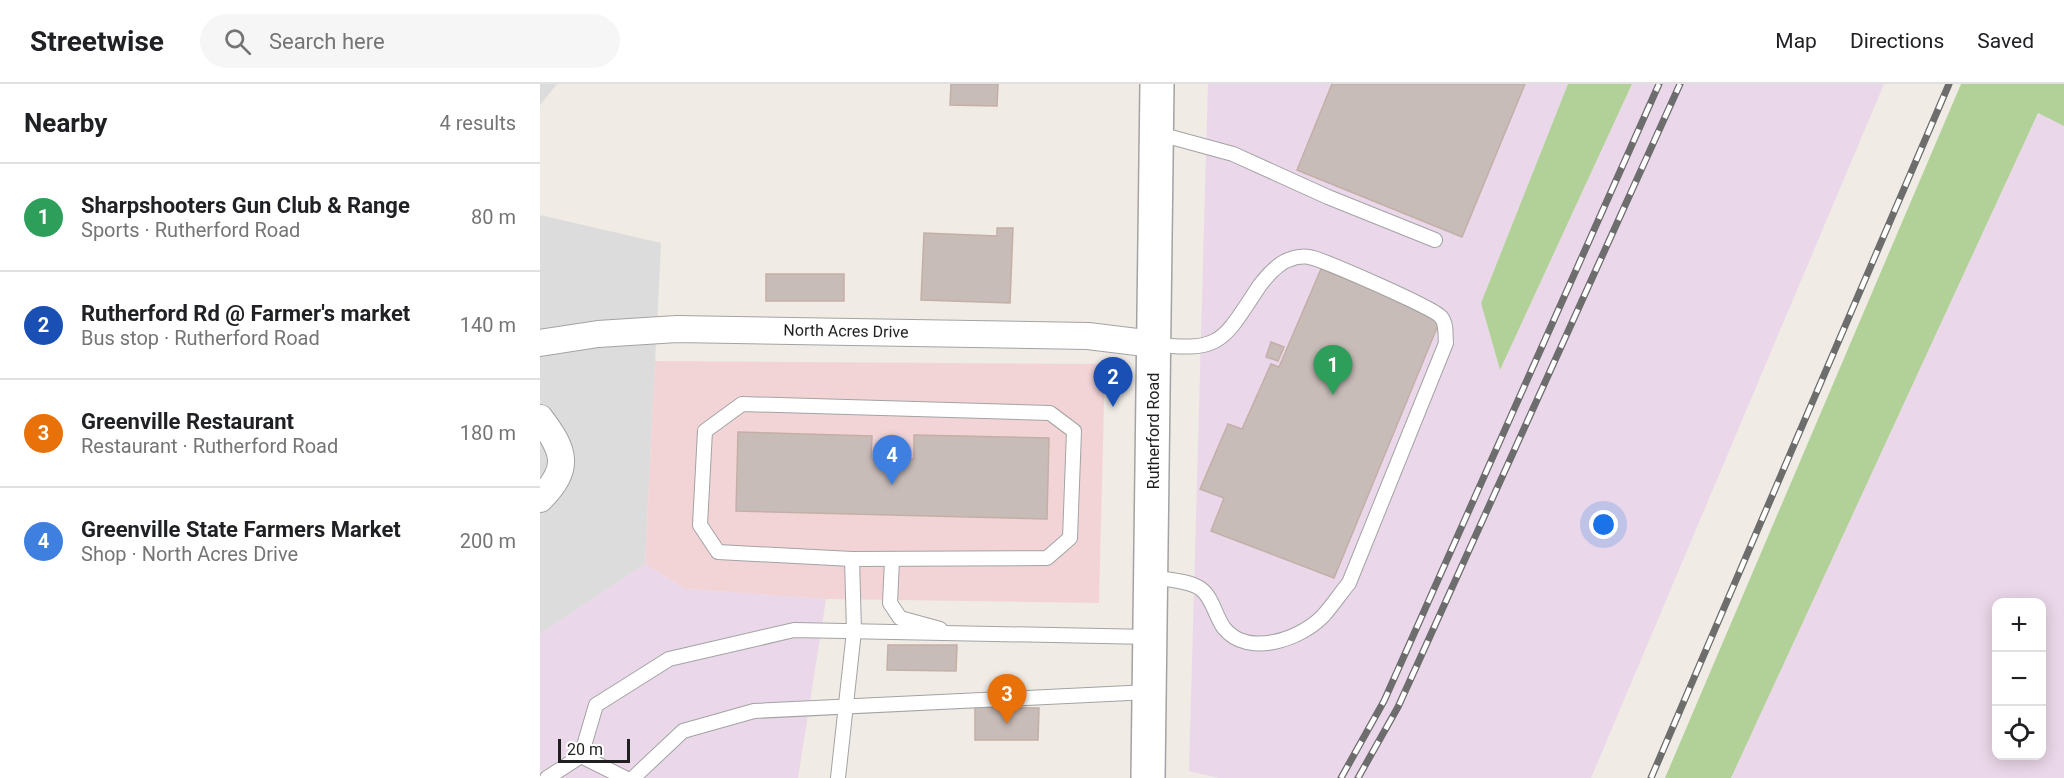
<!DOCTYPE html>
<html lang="en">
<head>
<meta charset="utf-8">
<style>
  body { margin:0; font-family:Roboto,sans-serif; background:#f6f6f6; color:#202124 }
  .controls { position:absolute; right:18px; bottom:18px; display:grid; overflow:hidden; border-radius:12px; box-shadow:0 3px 15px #0003 }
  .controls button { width:54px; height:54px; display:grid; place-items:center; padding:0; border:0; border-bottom:2px solid #e0e0e0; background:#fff; color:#202124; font:30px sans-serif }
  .scale { position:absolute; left:18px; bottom:15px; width:72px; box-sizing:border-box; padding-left:6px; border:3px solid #1f1f1f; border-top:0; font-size:16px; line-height:21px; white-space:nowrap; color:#1f1f1f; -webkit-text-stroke:4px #fff; paint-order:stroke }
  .you { position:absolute; left:1064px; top:441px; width:21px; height:21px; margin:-15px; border:4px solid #fff; border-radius:50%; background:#1a73e8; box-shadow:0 0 0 9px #1a73e833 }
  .badge { display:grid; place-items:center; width:39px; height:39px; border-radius:50%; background:#ce0020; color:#fff; font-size:20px; font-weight:700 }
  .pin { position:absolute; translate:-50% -50px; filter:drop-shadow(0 2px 3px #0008) }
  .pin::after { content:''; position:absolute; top:32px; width:21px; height:18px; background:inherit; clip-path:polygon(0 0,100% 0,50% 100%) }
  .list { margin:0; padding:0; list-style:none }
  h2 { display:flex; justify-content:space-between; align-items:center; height:78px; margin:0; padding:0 24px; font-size:26px }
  h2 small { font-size:20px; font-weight:400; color:#757577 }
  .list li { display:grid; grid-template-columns:39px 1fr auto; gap:18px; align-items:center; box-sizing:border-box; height:108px; padding:0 24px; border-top:2px solid #e0e0e0 }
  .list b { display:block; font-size:22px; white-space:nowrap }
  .list p { margin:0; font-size:20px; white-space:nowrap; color:#757577 }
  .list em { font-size:20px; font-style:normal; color:#757577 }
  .icon { flex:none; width:33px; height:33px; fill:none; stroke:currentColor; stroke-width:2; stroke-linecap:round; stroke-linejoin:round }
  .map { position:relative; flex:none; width:1524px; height:694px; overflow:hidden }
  header { display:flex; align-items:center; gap:36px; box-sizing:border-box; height:84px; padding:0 30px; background:#fff; border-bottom:2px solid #e0e0e0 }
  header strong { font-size:28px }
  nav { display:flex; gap:33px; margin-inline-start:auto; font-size:21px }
  .search { width:420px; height:54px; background:#f6f6f6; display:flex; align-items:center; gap:15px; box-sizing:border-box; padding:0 21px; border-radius:33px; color:#757577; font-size:22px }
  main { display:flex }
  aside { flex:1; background:#fff }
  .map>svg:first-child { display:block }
  .residential { fill:#dddcdc }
  .commercial { fill:#f2d4d7 }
  .industrial { fill:#ead7e9; fill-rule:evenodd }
  .forest { fill:#b2d198 }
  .building { fill:#c8bcb8; stroke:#c3afa7; stroke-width:1.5 }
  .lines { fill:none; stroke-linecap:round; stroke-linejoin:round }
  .service-casing { stroke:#a3a3a3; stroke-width:16 }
  .minor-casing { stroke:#a3a3a3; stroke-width:28 }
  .tertiary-casing { stroke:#a3a3a3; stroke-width:36 }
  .service { stroke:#fff; stroke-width:14 }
  .minor { stroke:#fff; stroke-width:26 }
  .tertiary { stroke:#fff; stroke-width:33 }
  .rail-casing { stroke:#6d6d6d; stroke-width:7 }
  .rail { stroke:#fff; stroke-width:4.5; stroke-dasharray:14; stroke-linecap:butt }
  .labels { text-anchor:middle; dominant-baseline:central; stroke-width:5; stroke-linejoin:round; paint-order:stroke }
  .street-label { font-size:16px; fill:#1f1f1f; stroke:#fff }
</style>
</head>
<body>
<header>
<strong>Streetwise</strong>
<div class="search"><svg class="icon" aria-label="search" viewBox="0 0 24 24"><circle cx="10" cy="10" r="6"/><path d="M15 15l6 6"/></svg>Search here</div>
<nav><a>Map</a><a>Directions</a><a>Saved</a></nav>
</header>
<main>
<aside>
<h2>Nearby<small>4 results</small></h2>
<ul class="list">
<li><span class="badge" style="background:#2e9e5b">1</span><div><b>Sharpshooters Gun Club &amp; Range</b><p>Sports · Rutherford Road</p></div><em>80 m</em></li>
<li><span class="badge" style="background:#1a4fb4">2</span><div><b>Rutherford Rd @ Farmer's market</b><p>Bus stop · Rutherford Road</p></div><em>140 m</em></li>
<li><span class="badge" style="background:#e8710a">3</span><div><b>Greenville Restaurant</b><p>Restaurant · Rutherford Road</p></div><em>180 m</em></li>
<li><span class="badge" style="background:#3f7fe0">4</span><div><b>Greenville State Farmers Market</b><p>Shop · North Acres Drive</p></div><em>200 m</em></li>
</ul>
</aside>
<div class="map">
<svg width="1524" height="694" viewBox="0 0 1524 694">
  <rect width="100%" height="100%" fill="#f0ebe5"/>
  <g class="residential">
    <polygon points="0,0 17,0 0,21"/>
    <polygon points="0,131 121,159 105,480 0,550"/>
  </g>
  <polygon class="commercial" points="115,277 565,280 559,519 286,515 146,505 105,480"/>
  <g class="industrial">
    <polygon points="668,0 1028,0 941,219 960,286 1092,0 1344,0 1051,694 679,694 649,687"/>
    <path d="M1498 29 1524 42V694H1191ZM1456 518H1502V672H1456Z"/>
    <polygon points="105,480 146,505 286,515 258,694 0,694 0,550"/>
  </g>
  <g class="forest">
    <polygon points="1028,0 1092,0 960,286 941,219"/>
    <polygon points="1421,0 1524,0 1524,42 1498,29 1191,694 1125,694"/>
  </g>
  <g class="building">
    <polygon points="411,0 458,0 457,22 410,21"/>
    <polygon points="792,0 985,0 922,153 757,86"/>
    <polygon points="457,144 473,144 470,219 381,216 384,149 457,152"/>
    <polygon points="781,185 901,234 794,494 671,447 684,414 660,405 688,340 702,345 731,280 739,283"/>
    <rect x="226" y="190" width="78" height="27"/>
    <polygon points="731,258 744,263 738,277 726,273"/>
    <polygon points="198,348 332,352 331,374 374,375 374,351 509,354 507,435 196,427"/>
    <polygon points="348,561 417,561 416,587 347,586"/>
    <polygon points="435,623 499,624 498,656 435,656"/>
  </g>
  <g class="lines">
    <g class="service-casing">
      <g id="service">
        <polyline points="616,49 693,70 788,113 895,156"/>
        <polygon points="202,320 510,329 534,347 530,454 507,474 312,475 178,468 160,441 165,347"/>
        <polyline points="352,476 350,519 360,534 400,545"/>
        <path d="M612 493C626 496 649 496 661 505 673 514 675 532 684 544 708 574 761 555 783 532 792 522 800 510 809 499L906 259C905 251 907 240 901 233 894 224 782 175 769 173 764 172 755 173 751 175 739 178 727 192 720 201 683 256 683 269 613 260"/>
        <polyline points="41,672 56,621 129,575 254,546 611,553"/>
        <polyline points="7,694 41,672 85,694"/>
        <polyline points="93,694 143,647 214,627 610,608"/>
        <polyline points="298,694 314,547 312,475"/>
      </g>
    </g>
    <g class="minor-casing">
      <g id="minor">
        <polyline points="0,259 58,250 137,245 548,252 613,260"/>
        <path d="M0 334C25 367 31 384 0 415"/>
      </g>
    </g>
    <g class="tertiary-casing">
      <polyline id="tertiary" points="608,694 617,0"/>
    </g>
    <use href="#service" class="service"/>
    <use href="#minor" class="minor"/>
    <use href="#tertiary" class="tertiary"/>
    <g class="rail-casing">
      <g id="rail">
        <polyline points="801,694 844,617 1119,0"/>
        <polyline points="818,694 858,623 1140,0"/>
        <polyline points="1111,694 1409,0"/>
      </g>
    </g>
    <use href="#rail" class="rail"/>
  </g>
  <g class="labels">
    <g class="street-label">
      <text transform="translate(306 247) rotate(1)">North Acres Drive</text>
      <text transform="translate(613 347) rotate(-90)">Rutherford Road</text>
    </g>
  </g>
</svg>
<div class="controls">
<button>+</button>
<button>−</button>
<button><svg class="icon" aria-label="locate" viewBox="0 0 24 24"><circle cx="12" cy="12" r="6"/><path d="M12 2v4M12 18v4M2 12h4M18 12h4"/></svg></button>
</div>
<div class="scale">20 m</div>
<div class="you"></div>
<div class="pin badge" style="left:793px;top:311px;background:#2e9e5b">1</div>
<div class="pin badge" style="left:573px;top:323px;background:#1a4fb4">2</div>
<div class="pin badge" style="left:467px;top:640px;background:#e8710a">3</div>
<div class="pin badge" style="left:352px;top:401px;background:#3f7fe0">4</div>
</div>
</main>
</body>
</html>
